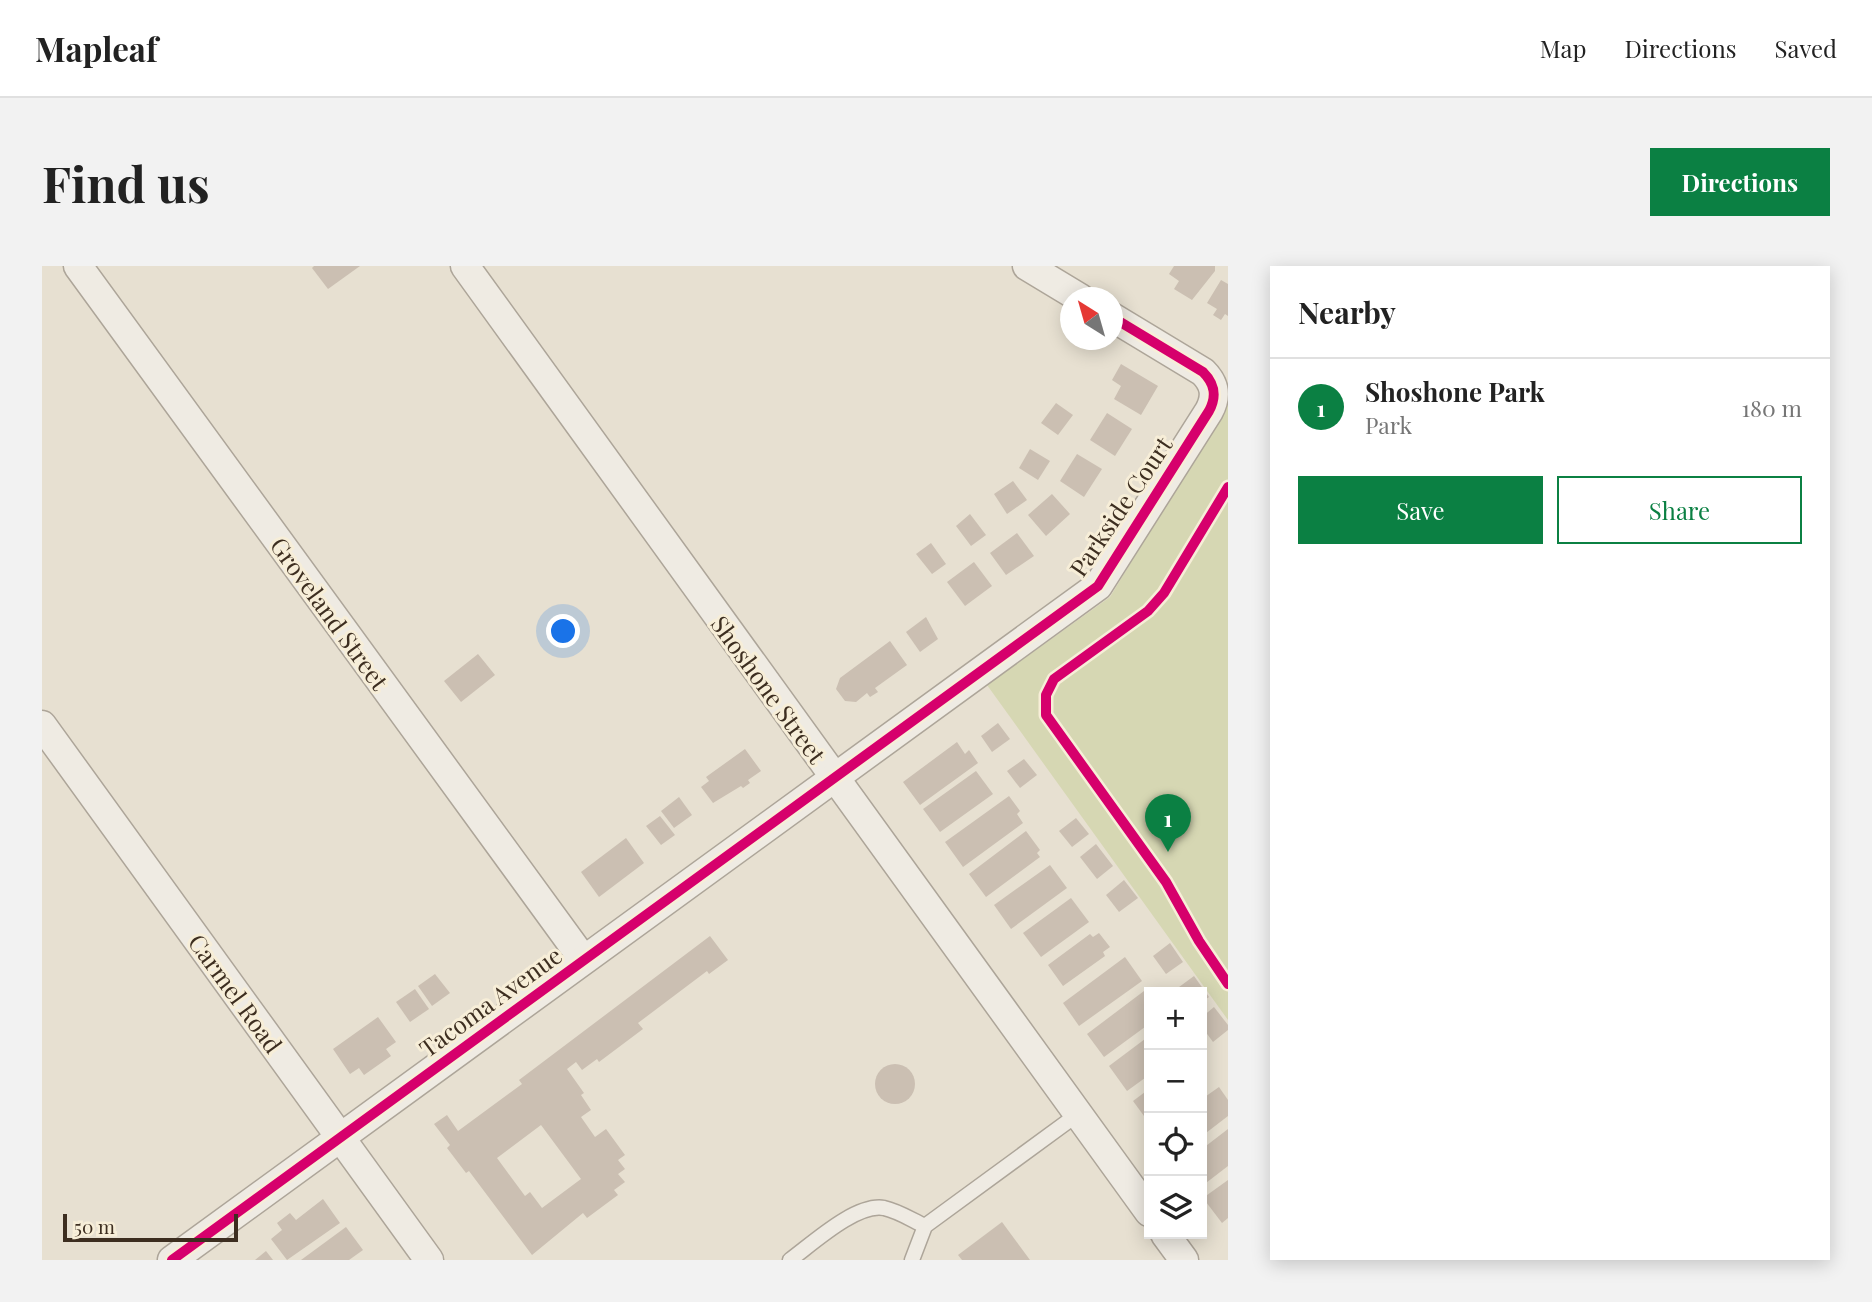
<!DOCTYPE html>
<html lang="en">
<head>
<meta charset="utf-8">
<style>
  body { margin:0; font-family:"Playfair Display",serif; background:#f2f2f2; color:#222 }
  .controls { position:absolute; right:21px; bottom:21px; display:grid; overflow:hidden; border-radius:0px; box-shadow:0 4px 18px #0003 }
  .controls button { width:63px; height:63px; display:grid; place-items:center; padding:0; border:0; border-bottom:2px solid #e0e0e0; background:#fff; color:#222; font:35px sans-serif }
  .compass { position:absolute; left:1018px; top:21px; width:63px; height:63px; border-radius:50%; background:#fff; box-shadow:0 4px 18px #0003; rotate:323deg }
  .scale { position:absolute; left:21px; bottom:18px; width:175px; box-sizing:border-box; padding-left:7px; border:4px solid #3d2e20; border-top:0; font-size:19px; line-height:24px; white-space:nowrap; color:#3d2e20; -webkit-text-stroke:5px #f7eed8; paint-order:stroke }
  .you { position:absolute; left:522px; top:366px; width:24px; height:24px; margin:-18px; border:5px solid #fff; border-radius:50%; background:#1a73e8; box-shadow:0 0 0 10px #1a73e833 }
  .badge { display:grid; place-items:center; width:46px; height:46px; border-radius:50%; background:#0b8043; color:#fff; font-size:23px; font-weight:700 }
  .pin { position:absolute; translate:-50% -58px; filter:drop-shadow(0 2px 4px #0008) }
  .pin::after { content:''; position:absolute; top:37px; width:24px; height:21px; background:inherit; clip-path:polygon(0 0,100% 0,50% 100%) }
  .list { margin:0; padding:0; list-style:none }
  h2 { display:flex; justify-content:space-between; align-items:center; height:91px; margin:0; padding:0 28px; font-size:30px }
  h2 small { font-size:23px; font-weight:400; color:#767676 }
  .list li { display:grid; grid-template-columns:46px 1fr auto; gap:21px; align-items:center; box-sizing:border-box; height:98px; padding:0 28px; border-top:2px solid #e0e0e0 }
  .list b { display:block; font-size:26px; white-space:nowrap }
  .list p { margin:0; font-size:23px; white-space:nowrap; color:#767676 }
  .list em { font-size:23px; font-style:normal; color:#767676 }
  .actions { display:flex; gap:14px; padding:21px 28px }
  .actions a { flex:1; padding:16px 0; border:2px solid #0b8043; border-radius:0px; text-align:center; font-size:24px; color:#0b8043 }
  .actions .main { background:#0b8043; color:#fff }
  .icon { flex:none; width:38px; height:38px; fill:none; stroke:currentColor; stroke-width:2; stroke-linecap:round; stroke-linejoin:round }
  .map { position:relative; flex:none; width:1186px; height:994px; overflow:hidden; border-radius:0px }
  header { display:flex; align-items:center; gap:42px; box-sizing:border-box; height:98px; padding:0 35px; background:#fff; border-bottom:2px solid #e0e0e0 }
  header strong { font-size:33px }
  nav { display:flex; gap:38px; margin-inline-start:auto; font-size:24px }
  .intro { display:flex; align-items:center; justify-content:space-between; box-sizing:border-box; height:168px; padding:0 42px }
  h1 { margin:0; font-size:49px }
  .button { padding:18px 32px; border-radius:0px; background:#0b8043; color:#fff; font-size:24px; font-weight:700 }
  main { display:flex; gap:42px; padding:0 42px }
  aside { flex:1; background:#fff; border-radius:0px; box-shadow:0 4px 18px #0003 }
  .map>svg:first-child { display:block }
  .green { fill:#d6d7b3 }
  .building { fill:#cbbfb2; fill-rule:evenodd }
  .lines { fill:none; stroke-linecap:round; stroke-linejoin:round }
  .service-casing { stroke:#ada599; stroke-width:17 }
  .minor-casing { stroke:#ada599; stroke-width:31 }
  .service { stroke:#efebe3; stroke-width:14 }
  .minor { stroke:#efebe3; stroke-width:28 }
  .cycleway-casing { stroke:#f7eed8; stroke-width:15 }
  .cycleway { stroke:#d6006c; stroke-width:10 }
  .labels { text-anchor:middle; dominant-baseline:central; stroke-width:6; stroke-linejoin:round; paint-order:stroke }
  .street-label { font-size:24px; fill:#3d2e20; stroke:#f7eed8 }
</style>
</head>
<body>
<header>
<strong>Mapleaf</strong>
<nav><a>Map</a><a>Directions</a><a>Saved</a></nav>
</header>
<div class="intro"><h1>Find us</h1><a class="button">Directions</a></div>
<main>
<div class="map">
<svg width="1186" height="994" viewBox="0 0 1186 994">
  <rect width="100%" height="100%" fill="#e7e0d1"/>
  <polygon class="green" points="1186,136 1186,754 945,419 1068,331"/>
  <g class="building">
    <polygon points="272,0 318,0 286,23 270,2"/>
    <polygon points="1132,0 1173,0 1173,5 1150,34 1132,23 1137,15 1127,8"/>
    <polygon points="1179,14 1186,18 1186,50 1183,48 1179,54 1171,49 1175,43 1165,37"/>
    <polygon points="1079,98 1116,120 1099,149 1072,133 1079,120 1070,114"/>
    <polygon points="1014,137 1031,149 1016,169 999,157"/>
    <polygon points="1065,147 1090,163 1073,190 1048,174"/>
    <polygon points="988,183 1008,195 996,214 977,202"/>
    <polygon points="1035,188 1060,203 1042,231 1018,215"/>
    <polygon points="971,215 985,234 965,248 952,228"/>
    <polygon points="1010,228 1028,248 1004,270 986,249"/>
    <polygon points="928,248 944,269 929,280 914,260"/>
    <polygon points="975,267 992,290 964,309 948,287"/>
    <polygon points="889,277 904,298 890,308 874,288"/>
    <polygon points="932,296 950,320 923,340 905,316"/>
    <polygon points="884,351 896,373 878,386 864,366"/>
    <polygon points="848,375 865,399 833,422 836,426 828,431 825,427 814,436 803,435 794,423 798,412"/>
    <polygon points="436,388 453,409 419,436 402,415"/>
    <polygon points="956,457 968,473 950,486 939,470"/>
    <polygon points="915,476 923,488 927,484 936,497 878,539 861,516"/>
    <polygon points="703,483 719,505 706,514 708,517 701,522 699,520 671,537 659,521 667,515 664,511"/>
    <polygon points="982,493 995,509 978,522 965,505"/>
    <polygon points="934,505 951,528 898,566 881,543"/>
    <polygon points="967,530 978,545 975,548 981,557 921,601 903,576"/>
    <polygon points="637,531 650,549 632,562 619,545"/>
    <polygon points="618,550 633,569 619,579 604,560"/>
    <polygon points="1034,552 1047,568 1030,581 1017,565"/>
    <polygon points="984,565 998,584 995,587 998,591 944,631 927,608"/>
    <polygon points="584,572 602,597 557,631 539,606"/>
    <polygon points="1054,578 1071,600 1055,613 1038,591"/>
    <polygon points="1008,599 1025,622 969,663 952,639"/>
    <polygon points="1082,614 1096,632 1077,646 1064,629"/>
    <polygon points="1029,632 1047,656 999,691 981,667"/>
    <polygon points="1057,667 1068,681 1061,686 1063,690 1021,720 1006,699 1048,668 1051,671"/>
    <path d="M668 670 686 694 667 708 665 705 596 757 601 763 557 796 555 793 540 804 534 796 525 803 542 827 539 829 549 844 539 851 553 871 564 863 583 889 576 894 583 903 576 908 583 916 572 924 576 929 545 952 541 947 490 989 427 905 424 907 405 882 408 879 392 858 405 849 416 865 480 818 477 814ZM499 859 539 913 500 942 488 926 483 930 455 892Z"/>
    <polygon points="1128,677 1141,696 1124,708 1111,690"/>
    <polygon points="1083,691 1100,715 1037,760 1021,737"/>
    <polygon points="393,708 408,727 390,740 376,720"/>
    <polygon points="1152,710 1167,731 1160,736 1160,726 1133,724"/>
    <polygon points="1106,722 1109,726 1107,758 1062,791 1045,768"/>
    <polygon points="373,723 387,743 368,756 354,736"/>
    <polygon points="1172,741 1186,759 1186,764 1171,776 1160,761 1160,751"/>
    <polygon points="336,751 354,776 344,783 349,790 322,809 317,802 308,808 291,783"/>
    <polygon points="1107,770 1107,809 1085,825 1067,800"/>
    <circle cx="853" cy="818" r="20"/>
    <polygon points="1177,821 1186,834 1186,850 1160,870 1160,833"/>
    <polygon points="1107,823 1107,846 1102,850 1091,835"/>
    <polygon points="1186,863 1186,900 1160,920 1160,883"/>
    <polygon points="1186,914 1186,952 1180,957 1161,932"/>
    <polygon points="281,933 298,957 245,994 229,973 240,964 235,957 248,947 254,954"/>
    <polygon points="960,956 988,994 920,994 916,989"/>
    <polygon points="304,961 321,984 307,994 259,994"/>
    <polygon points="224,985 231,994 213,994"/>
  </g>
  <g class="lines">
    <g class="service-casing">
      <g id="service">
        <path d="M748 994C770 978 814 937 842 942 856 945 870 954 883 960"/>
        <polyline points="870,994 883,960 1036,848"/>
      </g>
    </g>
    <g class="minor-casing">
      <g id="minor">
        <polyline points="36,0 541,693"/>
        <polyline points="423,0 1107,946"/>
        <polyline points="985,0 1038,32"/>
        <polyline points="0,459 387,994"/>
        <polyline points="1123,968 1142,994"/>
        <path d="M130 994 1056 320 1167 145C1175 130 1173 118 1161 106L1070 51"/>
      </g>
    </g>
    <use href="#service" class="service"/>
    <use href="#minor" class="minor"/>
    <g class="cycleway-casing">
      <g id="cycleway">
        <polyline points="1186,221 1122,327 1106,345 1012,413 1004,429 1004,449 1124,616 1157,675 1186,718"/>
        <path d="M130 994 1056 320 1167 145C1175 130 1173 118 1161 106L1070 51"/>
      </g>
    </g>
    <use href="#cycleway" class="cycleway"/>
  </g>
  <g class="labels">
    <g class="street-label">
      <text transform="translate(1078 240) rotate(-56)">Parkside Court</text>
      <text transform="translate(288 347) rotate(54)">Groveland Street</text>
      <text transform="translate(727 423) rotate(54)">Shoshone Street</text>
      <text transform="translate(194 727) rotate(54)">Carmel Road</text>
      <text transform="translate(448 735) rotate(-36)">Tacoma Avenue</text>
    </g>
  </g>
</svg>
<div class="controls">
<button>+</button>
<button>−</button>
<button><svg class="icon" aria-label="locate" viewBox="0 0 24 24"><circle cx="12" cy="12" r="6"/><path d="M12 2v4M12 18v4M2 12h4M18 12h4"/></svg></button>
<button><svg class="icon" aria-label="layers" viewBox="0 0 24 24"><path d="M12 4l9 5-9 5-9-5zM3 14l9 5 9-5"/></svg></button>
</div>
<svg class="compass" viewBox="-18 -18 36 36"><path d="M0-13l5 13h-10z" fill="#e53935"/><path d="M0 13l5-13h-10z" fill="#767676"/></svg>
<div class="scale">50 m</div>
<div class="you"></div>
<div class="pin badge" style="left:1126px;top:586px">1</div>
</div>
<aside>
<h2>Nearby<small></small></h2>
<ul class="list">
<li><span class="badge">1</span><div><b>Shoshone Park</b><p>Park</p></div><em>180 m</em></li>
</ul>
<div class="actions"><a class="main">Save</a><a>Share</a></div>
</aside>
</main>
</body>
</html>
